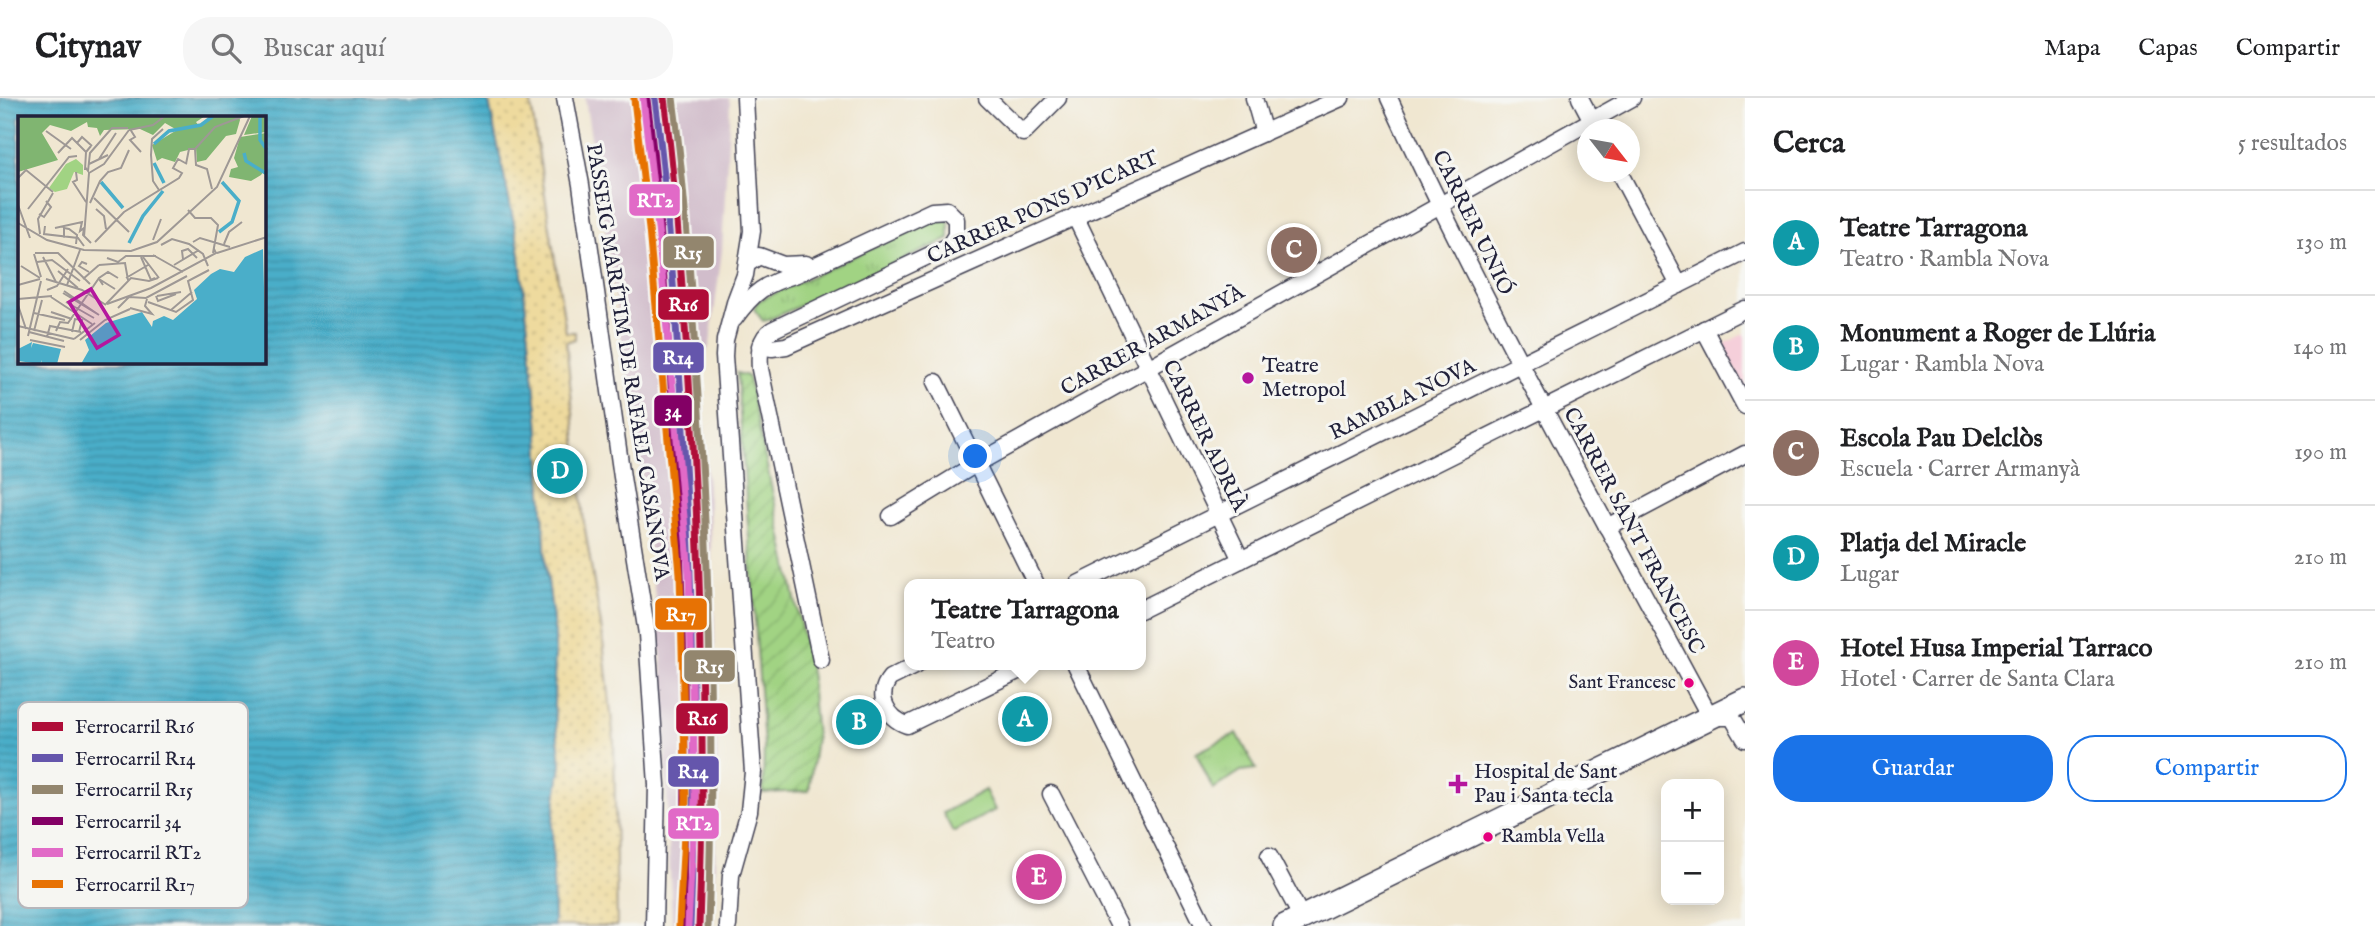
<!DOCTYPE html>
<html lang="es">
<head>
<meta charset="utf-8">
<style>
  body { margin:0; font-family:"IM FELL English",serif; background:#f6f6f6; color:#202124 }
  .controls { position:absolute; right:21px; bottom:21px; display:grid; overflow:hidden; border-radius:14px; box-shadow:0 4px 18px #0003 }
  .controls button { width:63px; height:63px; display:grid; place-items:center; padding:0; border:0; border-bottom:2px solid #e0e0e0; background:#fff; color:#202124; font:35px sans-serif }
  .compass { position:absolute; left:1577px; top:21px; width:63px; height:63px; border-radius:50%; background:#fff; box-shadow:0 4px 18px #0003; rotate:121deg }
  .you { position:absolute; left:976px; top:359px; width:24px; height:24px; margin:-18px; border:5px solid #fff; border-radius:50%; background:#1a73e8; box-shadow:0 0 0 10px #1a73e833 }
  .badge { display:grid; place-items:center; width:46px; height:46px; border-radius:50%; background:#1a73e8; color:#fff; font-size:23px; font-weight:700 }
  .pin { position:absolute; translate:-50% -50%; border:4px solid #fff; box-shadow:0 2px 7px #0006 }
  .popup { position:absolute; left:904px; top:481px; width:242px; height:91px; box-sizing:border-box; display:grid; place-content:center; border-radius:14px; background:#fff; filter:drop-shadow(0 2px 5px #0005); font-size:23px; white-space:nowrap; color:#757577 }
  .popup b { font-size:26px; color:#202124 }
  .popup::after { content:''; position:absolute; left:50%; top:100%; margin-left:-14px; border:14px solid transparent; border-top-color:#fff }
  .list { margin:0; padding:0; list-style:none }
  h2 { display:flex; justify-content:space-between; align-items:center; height:91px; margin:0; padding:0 28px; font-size:30px }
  h2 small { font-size:23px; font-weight:400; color:#757577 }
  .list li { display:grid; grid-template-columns:46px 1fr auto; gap:21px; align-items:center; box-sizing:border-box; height:105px; padding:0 28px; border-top:2px solid #e0e0e0 }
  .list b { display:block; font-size:26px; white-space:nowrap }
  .list p { margin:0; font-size:23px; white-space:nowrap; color:#757577 }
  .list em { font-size:23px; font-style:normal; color:#757577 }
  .actions { display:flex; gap:14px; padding:21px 28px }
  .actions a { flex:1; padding:16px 0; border:2px solid #1a73e8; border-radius:28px; text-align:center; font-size:24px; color:#1a73e8 }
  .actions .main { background:#1a73e8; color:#fff }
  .icon { flex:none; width:38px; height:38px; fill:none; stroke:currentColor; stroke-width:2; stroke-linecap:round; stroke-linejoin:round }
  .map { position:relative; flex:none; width:1745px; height:828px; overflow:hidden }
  header { display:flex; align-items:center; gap:42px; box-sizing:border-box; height:98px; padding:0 35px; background:#fff; border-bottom:2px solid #e0e0e0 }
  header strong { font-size:33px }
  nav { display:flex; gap:38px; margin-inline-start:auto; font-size:24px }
  .search { width:490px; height:63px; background:#f6f6f6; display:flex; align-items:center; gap:18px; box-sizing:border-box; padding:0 24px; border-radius:28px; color:#757577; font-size:26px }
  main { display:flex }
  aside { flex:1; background:#fff }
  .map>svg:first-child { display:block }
  .built { fill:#f5cfda }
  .railway { fill:#d1bdcb }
  .grass { fill:url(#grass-tufts); stroke:#627a5f; stroke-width:2 }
  .sand { fill:url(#sand-dots); stroke:#887e6c; stroke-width:2 }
  .garden { fill:url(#garden-furrows); stroke:#627a5f; stroke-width:2 }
  .pitch { fill:#a1d383; stroke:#627a5f; stroke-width:2 }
  .water { fill:url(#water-rules); stroke:#366882; stroke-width:2; fill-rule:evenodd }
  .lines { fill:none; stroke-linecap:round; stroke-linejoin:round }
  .minor-casing { stroke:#414052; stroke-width:19 }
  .secondary-casing { stroke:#414052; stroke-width:26 }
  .minor { stroke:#fff; stroke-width:16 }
  .secondary { stroke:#fff; stroke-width:23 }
  .rail-1-casing { stroke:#f6f6f2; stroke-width:12 }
  .rail-2-casing { stroke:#f6f6f2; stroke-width:12 }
  .rail-3-casing { stroke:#f6f6f2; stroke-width:12 }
  .rail-4-casing { stroke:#f6f6f2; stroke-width:12 }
  .rail-5-casing { stroke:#f6f6f2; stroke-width:12 }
  .rail-6-casing { stroke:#f6f6f2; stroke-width:12 }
  .rail-1 { stroke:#af0d38; stroke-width:7 }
  .rail-2 { stroke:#6556ac; stroke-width:7 }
  .rail-3 { stroke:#93866e; stroke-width:7 }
  .rail-4 { stroke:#830065; stroke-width:7 }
  .rail-5 { stroke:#e16ac7; stroke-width:7 }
  .rail-6 { stroke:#e77204; stroke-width:7 }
  .poi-dot { fill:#b5179e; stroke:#f6f6f2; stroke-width:2.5 }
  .bus-dot { fill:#e5007d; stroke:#f6f6f2; stroke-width:2.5 }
  .labels { text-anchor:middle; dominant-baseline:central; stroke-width:6; stroke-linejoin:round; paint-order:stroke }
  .bus-label { font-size:19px; fill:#22223b; stroke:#f6f6f2; text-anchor:end }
  .street-label { font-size:21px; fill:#22223b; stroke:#f6f6f2 }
  .poi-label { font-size:21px; fill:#22223b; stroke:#f6f6f2; text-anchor:start }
  .inset-river { fill:none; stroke:#4aaec9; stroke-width:3.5 }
  .inset-road { fill:none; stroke:#9e9895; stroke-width:2 }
  .view { fill:#b5179e; fill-opacity:0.15; stroke:#b5179e; stroke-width:3.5 }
  .inset-edge { fill:none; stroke:#22223b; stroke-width:3.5 }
  .key { fill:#f6f6f2; stroke:#b6b6bb; stroke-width:2 }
  .key-label { font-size:19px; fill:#22223b }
  .line-badge { stroke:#f6f6f2; stroke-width:2.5 }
  .badge-label { font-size:19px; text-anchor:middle; font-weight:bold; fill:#fff }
</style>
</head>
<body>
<header>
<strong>Citynav</strong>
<div class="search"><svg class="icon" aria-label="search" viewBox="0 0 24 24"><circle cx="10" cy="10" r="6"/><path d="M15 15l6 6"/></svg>Buscar aquí</div>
<nav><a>Mapa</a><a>Capas</a><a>Compartir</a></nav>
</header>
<main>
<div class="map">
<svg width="1745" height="828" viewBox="0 0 1745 828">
  <defs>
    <pattern id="grass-tufts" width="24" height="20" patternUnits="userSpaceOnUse" patternTransform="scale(1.75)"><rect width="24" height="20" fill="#a1d383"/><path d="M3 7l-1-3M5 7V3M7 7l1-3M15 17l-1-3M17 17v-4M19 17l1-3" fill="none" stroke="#8ab572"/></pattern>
    <pattern id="sand-dots" width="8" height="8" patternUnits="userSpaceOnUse" patternTransform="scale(1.75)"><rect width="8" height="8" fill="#eeda9e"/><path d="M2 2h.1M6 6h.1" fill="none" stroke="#ccbb89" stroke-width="1.8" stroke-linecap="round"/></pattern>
    <pattern id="garden-furrows" width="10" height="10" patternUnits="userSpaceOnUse" patternTransform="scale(1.75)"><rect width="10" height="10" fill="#a1d383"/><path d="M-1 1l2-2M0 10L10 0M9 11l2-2" fill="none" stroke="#8ab572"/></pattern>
    <pattern id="water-rules" width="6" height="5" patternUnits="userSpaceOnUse" patternTransform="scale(1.75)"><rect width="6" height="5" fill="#4aaec9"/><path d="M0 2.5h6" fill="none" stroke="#3d8da4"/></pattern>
  </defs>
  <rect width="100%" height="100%" fill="#f6f6f2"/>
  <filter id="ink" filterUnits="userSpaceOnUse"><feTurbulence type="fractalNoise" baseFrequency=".0143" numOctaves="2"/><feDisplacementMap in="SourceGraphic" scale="14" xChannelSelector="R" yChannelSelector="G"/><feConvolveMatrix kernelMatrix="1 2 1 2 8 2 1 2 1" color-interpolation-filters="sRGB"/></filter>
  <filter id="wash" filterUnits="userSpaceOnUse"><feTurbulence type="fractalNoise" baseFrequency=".00686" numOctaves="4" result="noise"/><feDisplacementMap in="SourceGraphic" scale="28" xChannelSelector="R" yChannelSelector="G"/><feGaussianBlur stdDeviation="1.57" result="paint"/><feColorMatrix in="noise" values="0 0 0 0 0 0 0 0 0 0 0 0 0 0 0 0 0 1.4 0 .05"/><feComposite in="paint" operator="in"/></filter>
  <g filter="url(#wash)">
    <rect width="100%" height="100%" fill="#f0e7d1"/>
    <polygon class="built" points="1745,235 1745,290 1722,247"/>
    <polygon class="railway" points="585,0 729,0 730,6 722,153 710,246 701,268 714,503 718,680 713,828 672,828 662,565 641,369"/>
    <g class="grass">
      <polygon points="943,120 949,124 949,141 768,222 763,223 754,211 758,203 935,121"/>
      <circle cx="859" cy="624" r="14"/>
      <polygon points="1237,635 1256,671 1241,673 1213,691 1196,655"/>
    </g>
    <polygon class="sand" points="488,0 530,0 566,234 575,234 575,241 566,244 584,425 602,534 614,643 617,828 554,828 552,728 561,666 554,608 555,538 546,467 538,321 519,150"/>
    <polygon class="garden" points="737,275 748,278 810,572 816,639 809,693 763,695 764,648"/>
    <polygon class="pitch" points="985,692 995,712 953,734 943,715"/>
    <path class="water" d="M0 0H488L519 150 538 321 546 467 555 538 554 608 561 666 552 728 554 828H0ZM19 19H264V264H19Z"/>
  </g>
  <g filter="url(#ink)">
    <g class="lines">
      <g class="minor-casing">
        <g id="minor">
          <polyline points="565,0 581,87 622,379 647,536 657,687 654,828"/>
          <polyline points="987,0 1023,35 1058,0"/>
          <polyline points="1254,0 1264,35"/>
          <path d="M1389 0C1486 211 1600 414 1710 619H1732L1745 641"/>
          <polyline points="1580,0 1597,32"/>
          <polyline points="1619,74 1679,187"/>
          <polyline points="1075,118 1241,462"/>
          <polyline points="747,166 759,158 783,167 806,166"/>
          <path d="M734 221C754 193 765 186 797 176L932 113 947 112 956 121V137L949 148 772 232C759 240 759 256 760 271L821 562"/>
          <polyline points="1704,231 1745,308"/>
          <polyline points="760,248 772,250 786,248 1341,0"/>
          <polyline points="936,284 1036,486"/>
          <polyline points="891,418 976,366 1632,0"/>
          <polyline points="1607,429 1745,356"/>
          <polyline points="1078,486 1745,154"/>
          <polyline points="1140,512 1745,211"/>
          <path d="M916 567 890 580C875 598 887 620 907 627L1030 567"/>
          <polyline points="1076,567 1204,828"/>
          <polyline points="1051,696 1119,828"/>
          <polyline points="1269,758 1302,820"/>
          <polyline points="728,828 731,777 749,713 753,674 724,258 725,242 736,201 745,177 752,133 745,0"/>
        </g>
      </g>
      <g class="secondary-casing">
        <polyline id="secondary" points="1285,828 1745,602"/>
      </g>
      <use href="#minor" class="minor"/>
      <use href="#secondary" class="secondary"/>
      <g class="rail-1-casing">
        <path id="rail-1" d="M664 0C676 89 681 179 688 268 701 455 706 641 699 828"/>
      </g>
      <g class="rail-2-casing">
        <path id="rail-2" d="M655 1C667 91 673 181 679 271 692 456 698 642 690 828"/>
      </g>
      <g class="rail-3-casing">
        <path id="rail-3" d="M673 0C685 89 690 179 696 268 709 455 715 641 708 828"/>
      </g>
      <g class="rail-4-casing">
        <path id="rail-4" d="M647 2C659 92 664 181 670 271 683 457 689 642 682 827"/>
      </g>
      <g class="rail-5-casing">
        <polyline id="rail-5" points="643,0 658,130 689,475 695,700 688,828"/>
      </g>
      <g class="rail-6-casing">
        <polyline id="rail-6" points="634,1 649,131 680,476 686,700 679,828"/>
      </g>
      <use href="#rail-1" class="rail-1"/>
      <use href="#rail-2" class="rail-2"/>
      <use href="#rail-3" class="rail-3"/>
      <use href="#rail-4" class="rail-4"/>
      <use href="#rail-5" class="rail-5"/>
      <use href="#rail-6" class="rail-6"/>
    </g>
  </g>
  <g class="poi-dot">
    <circle cx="1248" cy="280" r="7"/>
    <path d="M1454.5 675.5h7v7h7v7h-7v7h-7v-7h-7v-7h7z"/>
  </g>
  <g class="bus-dot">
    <circle cx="1689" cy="585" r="6"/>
    <circle cx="1488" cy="739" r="6"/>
  </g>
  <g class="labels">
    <g class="bus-label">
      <text x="1676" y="585">Sant Francesc</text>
      <text x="1501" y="739" text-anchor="start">Rambla Vella</text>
    </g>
    <g class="street-label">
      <text transform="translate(1043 110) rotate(-24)">CARRER PONS D'ICART</text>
      <text transform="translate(1472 125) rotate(64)">CARRER UNIÓ</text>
      <text transform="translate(1153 243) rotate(-29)">CARRER ARMANYÀ</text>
      <text transform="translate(627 264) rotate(81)">PASSEIG MARÍTIM DE RAFAEL CASANOVA</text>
      <text transform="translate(1403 302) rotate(-26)">RAMBLA NOVA</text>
      <text transform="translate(1204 338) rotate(64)">CARRER ADRIÀ</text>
      <text transform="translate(1633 433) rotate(62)">CARRER SANT FRANCESC</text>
    </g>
    <g class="poi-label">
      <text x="1262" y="268">Teatre<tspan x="1262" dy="24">Metropol</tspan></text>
      <text x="1474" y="674">Hospital de Sant<tspan x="1474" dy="24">Pau i Santa tecla</tspan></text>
    </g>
  </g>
  <g transform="translate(18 18)">
    <rect width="248" height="248" fill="#f0e7d1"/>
    <path d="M58 43 65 49V59L56 56 49 73 37 76 31 72 48 48Z" fill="#a1d383"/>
    <path d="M0 0H187L178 6 181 10 194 0H221L222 4 218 18 208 20 188 44 179 46 178 32 162 36 157 46 144 42 139 45 134 29 159 14 147 7 135 19 122 13 86 14 82 20 79 12 70 11 69 6 53 15 32 9 24 17 40 44 0 56ZM234 0H248V16L226 19ZM248 17V52L243 59 233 65 211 61 213 53 220 51 216 42 222 21Z" fill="#80b571"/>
    <path d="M245 133 248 248H63L71 234 67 224 88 207 124 196 134 211 135 205 146 200 155 204 179 183 176 174 193 158 202 153 216 156 227 141ZM14 226 13 232 15 227 43 233 39 248H23L24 244 22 248 0 245V233Z" fill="#4aaec9"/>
    <path class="inset-river" d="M242 0V24L249 34M136 28 151 15 183 9 195 0M226 37 228 45 249 58M136 47 146 67M83 66 105 92M201 116 214 106 221 85 204 66M111 127 125 100 145 75"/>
    <path class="inset-road" d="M112 13 117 21 112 24 123 36M111 14 135 9 147 0M28 15 53 33M59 27 64 21 74 30M177 33 178 49 189 53 194 73M177 33 197 11 226 0M40 37 54 22 68 36M81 43 98 17M71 48 90 39M168 48 171 33H177M67 51 70 55 72 37 94 12H110M67 54 68 36 73 30M58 56 59 64 55 66 68 86M0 62 8 54 35 76M141 74 135 65 133 39 134 23 145 13M76 82 111 116M72 87 82 65 90 56 103 52 111 34M0 89 12 122M10 93 51 41 59 40M78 93 86 100 88 113M170 94 177 102H193L200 109 195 137M21 98 26 101 33 91 28 85M0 107 29 124 66 134 113 135 139 126 199 71 232 0M27 110 26 118 60 122 66 130M37 112 64 106 62 115 66 112 65 119 73 127M22 118 20 103 35 77M66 121 71 57 86 48 111 14M46 122V112L51 113 59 119 58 128M135 124 143 103M77 126 106 96 161 62 164 57 155 52 160 43 169 48M175 126 182 122 212 131M206 128 211 116 224 106M143 129 154 123 171 128 185 138 190 150M17 137H40L72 168M199 137 249 121M16 138 23 161M135 139 165 156M25 141 38 166M123 141 133 164 137 162M125 141 141 162M89 142 100 146 108 140H138M165 143 164 135 170 133 179 142M19 146 34 144 62 165M69 148 64 146 61 150 71 156M81 149 107 147 110 164M156 149 181 134M3 150 22 162M40 155 60 172M108 162 130 149M28 163 64 174 88 189M65 163 81 149M0 169 22 163M49 169 62 134M85 169 81 163 97 173M29 174 39 170 50 153M45 177 81 199 46 175M138 180 140 185 158 178M139 180 163 176M33 181 74 208M0 183 34 180M48 186 76 202M130 186 158 196 175 184 170 165 191 154M88 188 113 162 131 165 140 162M89 188 133 172 198 137 196 133M0 189 8 213M100 192 111 181 128 182 169 160M112 192 134 198 127 190 129 183M153 194 174 176M33 196 54 203M16 197 47 204M0 210 56 223M16 215 24 184M38 215 42 206 50 207 81 162 90 156 100 162M11 216 46 225M54 216 57 203 64 204 61 216M10 220 23 165M29 221 32 210 63 216M56 223 77 207M12 224 47 231M62 224 87 204 112 193"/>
    <path class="view" d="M73 173 101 219 79 232 51 186Z"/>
    <rect width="248" height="248" class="inset-edge"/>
  </g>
  <rect x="18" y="604" width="230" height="206" rx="10" class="key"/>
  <rect x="32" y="624" width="31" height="9" fill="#af0d38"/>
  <rect x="32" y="656" width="31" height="8" fill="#6556ac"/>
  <rect x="32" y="687" width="31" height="9" fill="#93866e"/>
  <rect x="32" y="719" width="31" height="8" fill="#830065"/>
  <rect x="32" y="750" width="31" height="9" fill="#e16ac7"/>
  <rect x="32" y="782" width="31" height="8" fill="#e77204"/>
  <g class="key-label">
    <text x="75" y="635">Ferrocarril R16</text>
    <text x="75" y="667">Ferrocarril R14</text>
    <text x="75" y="698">Ferrocarril R15</text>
    <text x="75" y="730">Ferrocarril 34</text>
    <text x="75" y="761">Ferrocarril RT2</text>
    <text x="75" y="793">Ferrocarril R17</text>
  </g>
  <g class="line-badge">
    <rect x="628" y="85" width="53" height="34" rx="7" fill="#e16ac7"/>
    <rect x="662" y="137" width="53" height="34" rx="7" fill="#93866e"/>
    <rect x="657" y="190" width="53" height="33" rx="7" fill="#af0d38"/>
    <rect x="652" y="243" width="53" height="33" rx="7" fill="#6556ac"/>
    <rect x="653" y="296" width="40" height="33" rx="7" fill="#830065"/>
    <rect x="654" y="499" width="54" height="34" rx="7" fill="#e77204"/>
    <rect x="683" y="551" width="53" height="34" rx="7" fill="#93866e"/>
    <rect x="675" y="604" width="54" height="33" rx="7" fill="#af0d38"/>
    <rect x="667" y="657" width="53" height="33" rx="7" fill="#6556ac"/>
    <rect x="667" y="709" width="53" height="33" rx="7" fill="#e16ac7"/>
  </g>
  <g class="badge-label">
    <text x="655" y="109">RT2</text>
    <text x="688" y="161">R15</text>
    <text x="683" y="213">R16</text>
    <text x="678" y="266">R14</text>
    <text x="673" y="319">34</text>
    <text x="681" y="523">R17</text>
    <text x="710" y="575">R15</text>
    <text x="702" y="627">R16</text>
    <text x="693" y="680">R14</text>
    <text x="694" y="732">RT2</text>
  </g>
</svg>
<div class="controls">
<button>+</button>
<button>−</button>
</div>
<svg class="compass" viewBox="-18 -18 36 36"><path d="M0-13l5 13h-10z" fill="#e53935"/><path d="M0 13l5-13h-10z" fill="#757577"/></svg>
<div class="you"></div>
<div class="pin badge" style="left:1025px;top:621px;background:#0f9aa8">A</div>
<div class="popup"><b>Teatre Tarragona</b>Teatro</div>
<div class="pin badge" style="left:859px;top:624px;background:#0f9aa8">B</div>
<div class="pin badge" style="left:1294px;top:152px;background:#8d6e63">C</div>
<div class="pin badge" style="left:560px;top:373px;background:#0f9aa8">D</div>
<div class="pin badge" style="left:1039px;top:779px;background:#d1479c">E</div>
</div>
<aside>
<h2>Cerca<small>5 resultados</small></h2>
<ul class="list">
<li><span class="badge" style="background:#0f9aa8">A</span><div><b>Teatre Tarragona</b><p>Teatro · Rambla Nova</p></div><em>130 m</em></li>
<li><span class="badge" style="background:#0f9aa8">B</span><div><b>Monument a Roger de Llúria</b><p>Lugar · Rambla Nova</p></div><em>140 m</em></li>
<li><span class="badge" style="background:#8d6e63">C</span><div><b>Escola Pau Delclòs</b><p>Escuela · Carrer Armanyà</p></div><em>190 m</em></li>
<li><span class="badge" style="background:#0f9aa8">D</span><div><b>Platja del Miracle</b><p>Lugar</p></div><em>210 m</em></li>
<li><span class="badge" style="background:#d1479c">E</span><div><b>Hotel Husa Imperial Tarraco</b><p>Hotel · Carrer de Santa Clara</p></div><em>210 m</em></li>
</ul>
<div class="actions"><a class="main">Guardar</a><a>Compartir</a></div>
</aside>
</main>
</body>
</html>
